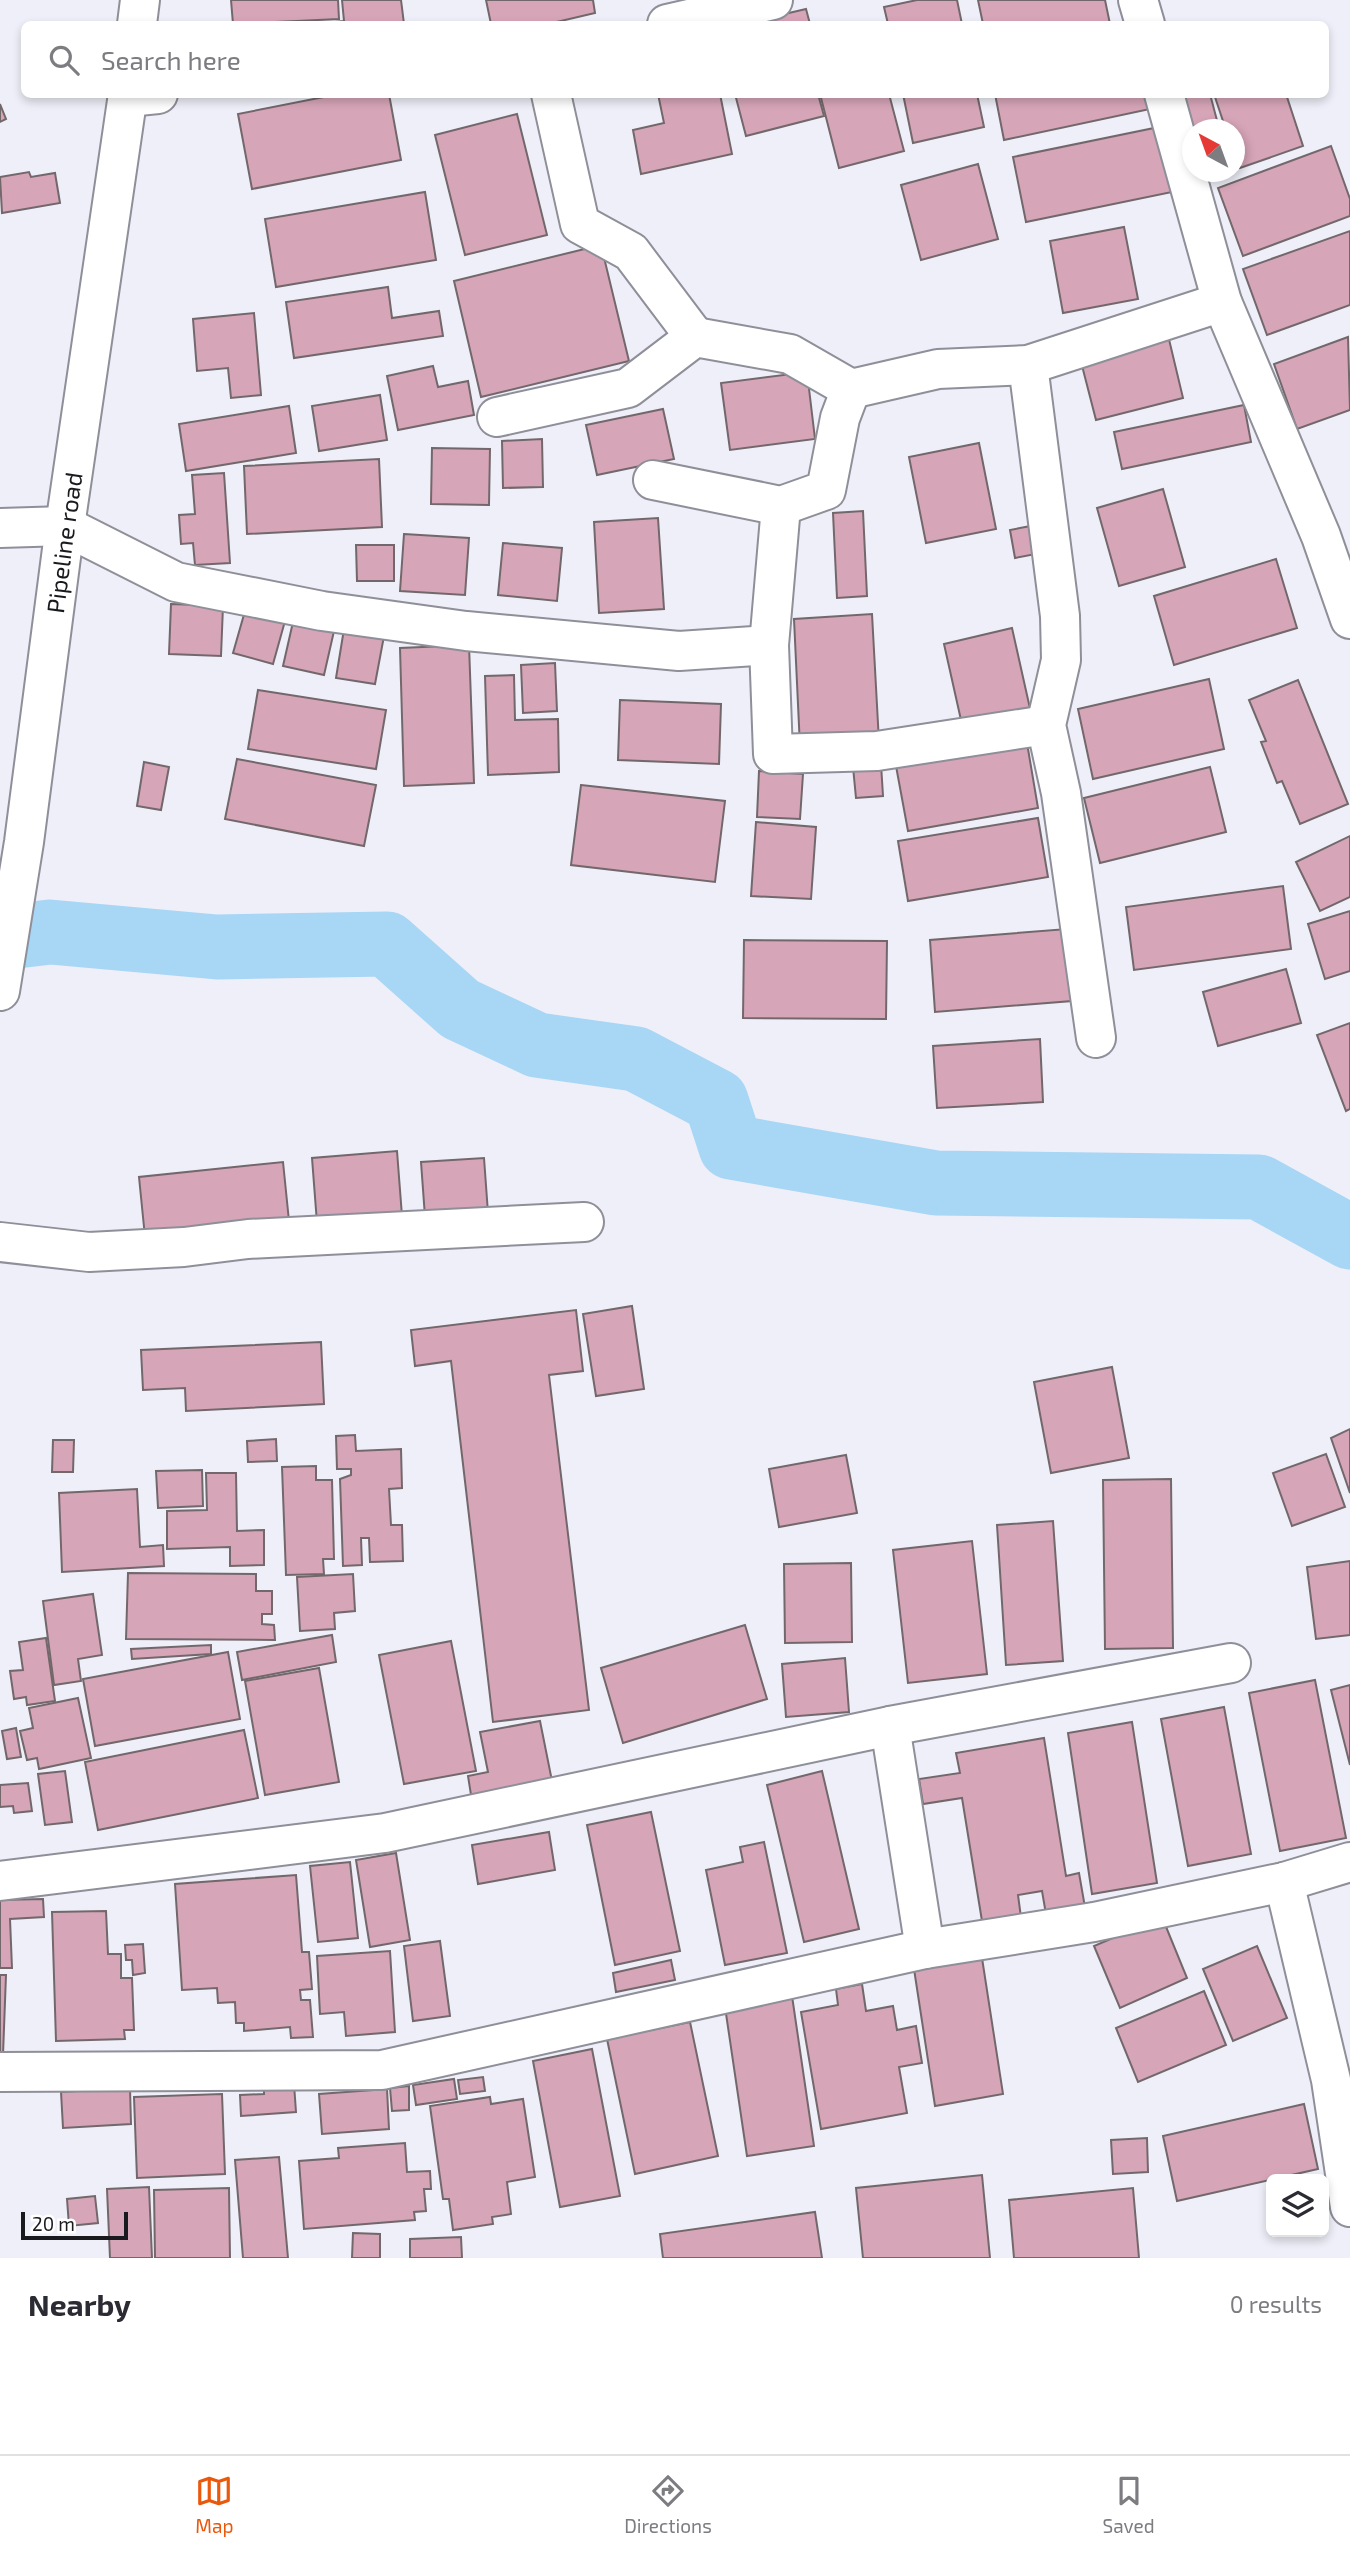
<!DOCTYPE html>
<html lang="en">
<head>
<meta charset="utf-8">
<style>
  body { margin:0; font-family:"Exo 2",sans-serif; background:#f7f7f7; color:#2b2b33 }
  .controls { position:absolute; right:21px; bottom:21px; display:grid; overflow:hidden; border-radius:10px; box-shadow:0 4px 10px #0003 }
  .controls button { width:63px; height:63px; display:grid; place-items:center; padding:0; border:0; border-bottom:2px solid #e1e1e2; background:#fff; color:#2b2b33; font:35px sans-serif }
  .compass { position:absolute; left:1182px; top:119px; width:63px; height:63px; border-radius:50%; background:#fff; box-shadow:0 4px 10px #0003; rotate:319deg }
  .scale { position:absolute; left:21px; bottom:18px; width:107px; box-sizing:border-box; padding-left:7px; border:4px solid #191a1d; border-top:0; font-size:19px; line-height:24px; white-space:nowrap; color:#191a1d; -webkit-text-stroke:5px #fff; paint-order:stroke }
  .list { margin:0; padding:0; list-style:none }
  h2 { display:flex; justify-content:space-between; align-items:center; height:91px; margin:0; padding:0 28px; font-size:30px }
  h2 small { font-size:23px; font-weight:400; color:#7c7c81 }
  .icon { flex:none; width:38px; height:38px; fill:none; stroke:currentColor; stroke-width:2; stroke-linecap:round; stroke-linejoin:round }
  .map { position:relative; flex:none; width:1350px; height:2258px; overflow:hidden }
  .search { position:absolute; background:#fff; box-shadow:0 4px 10px #0003; left:21px; right:21px; top:21px; height:77px; display:flex; align-items:center; gap:18px; box-sizing:border-box; padding:0 24px; border-radius:10px; color:#7c7c81; font-size:26px }
  .sheet { height:196px; background:#fff }
  nav { display:flex; justify-content:space-around; align-items:center; box-sizing:border-box; height:98px; border-top:2px solid #e1e1e2; background:#fff; font-size:19px; color:#7c7c81 }
  nav a { display:grid; justify-items:center; gap:4px }
  nav .on { color:#ea580c }
  .map>svg:first-child { display:block }
  .lines { fill:none; stroke-linecap:round; stroke-linejoin:round }
  .river { stroke:#a8d6f5; stroke-width:65 }
  .building { fill:#d7a5b8; stroke:#72686b; stroke-width:2 }
  .minor-casing { stroke:#8e8f98; stroke-width:42 }
  .primary-casing { stroke:#8e8f98; stroke-width:42 }
  .minor { stroke:#fff; stroke-width:38 }
  .primary { stroke:#fff; stroke-width:38 }
  .labels { text-anchor:middle; dominant-baseline:central; stroke-width:6; stroke-linejoin:round; paint-order:stroke }
  .street-label { font-size:24px; fill:#191a1d; stroke:#fff }
</style>
</head>
<body>
<div class="map">
<svg width="1350" height="2258" viewBox="0 0 1350 2258">
  <rect width="100%" height="100%" fill="#efeff9"/>
  <g class="lines">
    <polyline class="river" points="0,938 50,932 217,947 387,944 460,1009 537,1045 636,1059 716,1101 731,1147 936,1183 1259,1187 1350,1237"/>
  </g>
  <g class="building">
    <polygon points="231,0 338,0 339,19 233,24"/>
    <polygon points="342,0 401,0 404,24 315,24 344,21"/>
    <polygon points="486,0 593,0 595,13 548,24 491,24"/>
    <polygon points="917,0 957,0 962,24 888,24 884,7"/>
    <polygon points="978,0 1105,0 1110,24 983,24"/>
    <polygon points="806,9 810,24 742,24"/>
    <polygon points="339,94 389,94 401,160 252,189 238,114"/>
    <polygon points="658,94 720,94 732,154 641,174 633,130 664,123"/>
    <polygon points="735,94 818,94 824,116 746,136"/>
    <polygon points="820,94 889,94 904,151 839,168"/>
    <polygon points="903,94 977,94 984,127 913,143"/>
    <polygon points="995,94 1147,94 1150,109 1004,140"/>
    <polygon points="1184,94 1210,94 1219,128 1194,130"/>
    <polygon points="1214,94 1286,94 1303,146 1240,168 1234,153 1234,130 1226,130"/>
    <polygon points="0,104 6,119 0,122"/>
    <polygon points="517,114 547,235 465,255 435,135"/>
    <polygon points="1159,127 1172,192 1026,222 1013,157"/>
    <polygon points="1331,146 1350,199 1350,216 1243,256 1218,188"/>
    <polygon points="978,164 998,239 921,260 901,185"/>
    <polygon points="29,172 31,177 55,173 60,203 2,213 0,177"/>
    <polygon points="425,192 436,260 276,287 265,219"/>
    <polygon points="1124,227 1138,299 1063,313 1050,241"/>
    <polygon points="1350,231 1350,305 1267,335 1243,269"/>
    <polygon points="601,245 629,361 481,397 454,281"/>
    <polygon points="388,287 392,318 439,311 443,336 294,358 286,302"/>
    <polygon points="254,313 261,395 231,398 228,368 197,371 193,319"/>
    <polygon points="1167,331 1183,398 1096,420 1079,354"/>
    <polygon points="1348,337 1350,410 1297,429 1274,364"/>
    <polygon points="433,366 438,387 468,381 474,415 398,430 387,376"/>
    <polygon points="807,372 815,439 730,450 721,383"/>
    <polygon points="380,395 387,440 319,451 312,406"/>
    <polygon points="1244,405 1251,442 1122,469 1114,432"/>
    <polygon points="289,406 296,453 186,471 179,424"/>
    <polygon points="663,409 674,459 597,475 586,425"/>
    <polygon points="542,439 543,487 503,488 502,441"/>
    <polygon points="979,443 996,529 926,543 909,457"/>
    <polygon points="432,448 490,449 489,505 431,504"/>
    <polygon points="379,459 382,527 247,534 244,466"/>
    <polygon points="224,473 230,563 195,565 193,543 181,544 179,515 195,514 192,475"/>
    <polygon points="1163,489 1185,567 1119,586 1097,508"/>
    <polygon points="863,511 867,596 837,598 833,513"/>
    <polygon points="658,518 664,609 599,613 594,522"/>
    <polygon points="1036,525 1041,553 1015,558 1010,530"/>
    <polygon points="404,534 469,538 465,595 400,591"/>
    <polygon points="503,543 562,548 557,601 498,595"/>
    <polygon points="356,545 394,545 394,581 357,581"/>
    <polygon points="1276,559 1297,628 1174,665 1154,596"/>
    <polygon points="171,604 223,606 221,656 169,654"/>
    <polygon points="245,611 285,621 273,664 233,653"/>
    <polygon points="872,614 879,742 800,747 794,619"/>
    <polygon points="293,622 334,631 324,675 283,666"/>
    <polygon points="1012,628 1031,713 963,729 944,644"/>
    <polygon points="344,629 384,636 375,684 336,678"/>
    <polygon points="469,645 474,783 404,786 400,648"/>
    <polygon points="555,663 557,711 523,713 521,665"/>
    <polygon points="514,675 515,720 558,719 559,772 488,775 485,676"/>
    <polygon points="1209,679 1224,749 1093,779 1078,709"/>
    <polygon points="1298,680 1348,804 1300,824 1282,781 1277,783 1261,742 1266,741 1249,700"/>
    <polygon points="258,690 386,710 376,769 248,749"/>
    <polygon points="620,700 721,704 719,764 618,760"/>
    <polygon points="1027,743 1038,808 908,831 896,766"/>
    <polygon points="237,759 376,785 364,846 225,819"/>
    <polygon points="144,762 169,767 161,810 137,806"/>
    <polygon points="881,764 883,796 856,798 853,767"/>
    <polygon points="1210,767 1226,832 1100,863 1084,798"/>
    <polygon points="759,771 803,774 800,819 757,817"/>
    <polygon points="581,785 725,801 715,882 571,865"/>
    <polygon points="1038,818 1048,877 908,901 898,841"/>
    <polygon points="756,822 816,827 811,899 751,896"/>
    <polygon points="1350,836 1350,897 1320,911 1296,862"/>
    <polygon points="1283,886 1291,949 1134,970 1126,907"/>
    <polygon points="1350,911 1350,971 1325,979 1308,924"/>
    <polygon points="1067,929 1072,1001 935,1012 930,940"/>
    <polygon points="744,940 887,941 886,1019 743,1018"/>
    <polygon points="1286,969 1301,1023 1218,1046 1203,992"/>
    <polygon points="1350,1023 1350,1109 1346,1111 1317,1035"/>
    <polygon points="1040,1039 1043,1102 937,1108 933,1046"/>
    <polygon points="397,1151 402,1216 317,1223 312,1158"/>
    <polygon points="484,1158 488,1213 425,1217 421,1162"/>
    <polygon points="283,1162 289,1221 145,1237 139,1177"/>
    <polygon points="632,1306 644,1389 596,1396 583,1314"/>
    <polygon points="576,1310 583,1371 549,1375 589,1710 493,1722 451,1361 415,1366 411,1330"/>
    <polygon points="321,1342 324,1404 186,1411 185,1388 143,1390 141,1350"/>
    <polygon points="1112,1367 1129,1458 1051,1473 1034,1382"/>
    <polygon points="1350,1429 1350,1493 1331,1438"/>
    <polygon points="355,1435 356,1451 401,1449 402,1488 389,1489 391,1525 402,1525 403,1561 370,1562 369,1538 361,1538 362,1565 343,1566 340,1479 351,1475 351,1469 337,1469 336,1436"/>
    <polygon points="276,1439 277,1461 248,1462 247,1441"/>
    <polygon points="53,1440 74,1440 73,1472 52,1472"/>
    <polygon points="1326,1454 1345,1507 1292,1526 1273,1473"/>
    <polygon points="846,1455 857,1513 779,1527 769,1469"/>
    <polygon points="316,1466 316,1480 332,1480 334,1559 323,1559 324,1574 286,1575 282,1467"/>
    <polygon points="202,1470 203,1506 158,1508 156,1471"/>
    <polygon points="206,1473 236,1473 237,1531 264,1530 264,1565 230,1566 230,1547 167,1549 167,1511 207,1510"/>
    <polygon points="1171,1479 1173,1648 1105,1649 1103,1480"/>
    <polygon points="137,1489 140,1547 163,1545 164,1566 62,1572 59,1493"/>
    <polygon points="1053,1521 1063,1661 1006,1665 997,1525"/>
    <polygon points="972,1541 987,1674 908,1683 893,1550"/>
    <polygon points="1350,1561 1350,1635 1316,1639 1307,1567"/>
    <polygon points="851,1563 852,1642 785,1643 784,1564"/>
    <polygon points="128,1573 256,1574 256,1591 272,1591 272,1614 262,1614 262,1624 274,1625 275,1640 126,1639"/>
    <polygon points="353,1574 355,1611 334,1613 335,1629 300,1631 297,1577"/>
    <polygon points="93,1594 102,1655 78,1659 81,1681 54,1685 43,1601"/>
    <polygon points="745,1625 767,1699 623,1743 601,1668"/>
    <polygon points="332,1635 336,1662 242,1680 237,1652"/>
    <polygon points="46,1638 55,1701 27,1705 26,1697 14,1699 10,1671 23,1670 19,1642"/>
    <polygon points="451,1641 476,1771 404,1784 379,1655"/>
    <polygon points="211,1645 211,1654 132,1659 131,1649"/>
    <polygon points="228,1652 240,1719 95,1746 83,1679"/>
    <polygon points="845,1658 849,1712 786,1717 782,1664"/>
    <polygon points="319,1668 339,1782 265,1795 245,1681"/>
    <polygon points="1315,1680 1346,1838 1280,1851 1249,1693"/>
    <polygon points="1350,1685 1350,1765 1331,1690"/>
    <polygon points="78,1698 91,1758 39,1769 37,1758 27,1760 20,1731 33,1728 29,1708"/>
    <polygon points="1224,1707 1251,1854 1188,1866 1161,1719"/>
    <polygon points="540,1721 553,1786 472,1801 468,1776 488,1772 480,1732"/>
    <polygon points="1132,1722 1157,1883 1092,1894 1068,1733"/>
    <polygon points="16,1728 21,1757 7,1759 2,1731"/>
    <polygon points="244,1730 258,1798 98,1830 85,1762"/>
    <polygon points="1044,1738 1066,1876 1079,1873 1086,1913 1047,1920 1042,1891 1018,1895 1022,1925 1003,1928 998,1918 982,1921 962,1798 923,1804 919,1779 960,1773 956,1753"/>
    <polygon points="65,1771 72,1822 45,1825 38,1774"/>
    <polygon points="822,1771 859,1929 804,1942 767,1785"/>
    <polygon points="28,1783 32,1811 14,1813 13,1806 0,1807 0,1785"/>
    <polygon points="651,1812 680,1951 615,1965 587,1825"/>
    <polygon points="549,1832 555,1870 478,1884 472,1845"/>
    <polygon points="764,1842 787,1953 725,1965 706,1870 743,1862 740,1847"/>
    <polygon points="396,1853 410,1940 370,1947 356,1860"/>
    <polygon points="350,1862 358,1938 318,1942 310,1866"/>
    <polygon points="296,1875 302,1952 309,1952 312,1989 300,1990 301,2000 310,2000 313,2037 291,2038 290,2027 244,2031 244,2023 236,2023 235,2002 218,2003 217,1988 182,1990 175,1884"/>
    <polygon points="43,1899 44,1917 10,1919 12,1968 0,1968 0,1900"/>
    <polygon points="106,1911 108,1954 121,1954 121,1978 132,1978 134,2030 124,2030 125,2039 56,2041 52,1912"/>
    <polygon points="1162,1917 1187,1978 1120,2008 1094,1946"/>
    <polygon points="440,1941 450,2016 413,2021 404,1946"/>
    <polygon points="143,1944 145,1973 133,1975 132,1960 126,1960 125,1945"/>
    <polygon points="1257,1946 1287,2018 1233,2041 1203,1969"/>
    <polygon points="390,1951 395,2032 346,2036 344,2012 320,2014 317,1956"/>
    <polygon points="982,1958 1003,2094 935,2106 914,1969"/>
    <polygon points="671,1960 675,1980 616,1992 613,1973"/>
    <polygon points="0,1975 6,1975 3,2055 0,2055"/>
    <polygon points="862,1984 866,2011 893,2006 897,2030 916,2026 922,2063 899,2067 907,2113 821,2129 801,2012 838,2005 836,1989"/>
    <polygon points="791,1989 814,2146 747,2156 724,2000"/>
    <polygon points="1204,1991 1226,2045 1138,2082 1116,2028"/>
    <polygon points="690,2022 718,2156 635,2174 607,2039"/>
    <polygon points="592,2049 620,2196 560,2207 533,2061"/>
    <polygon points="483,2077 485,2091 460,2094 458,2080"/>
    <polygon points="454,2079 457,2099 416,2105 413,2085"/>
    <polygon points="294,2084 296,2112 241,2116 240,2095 264,2094 264,2087"/>
    <polygon points="409,2086 409,2110 392,2111 390,2088"/>
    <polygon points="130,2088 131,2124 63,2128 61,2092"/>
    <polygon points="387,2089 389,2129 322,2134 319,2094"/>
    <polygon points="222,2094 225,2174 137,2178 134,2097"/>
    <polygon points="490,2097 491,2104 523,2099 535,2177 507,2182 511,2214 492,2217 493,2224 453,2230 449,2199 443,2199 430,2106"/>
    <polygon points="1304,2104 1318,2169 1177,2201 1163,2136"/>
    <polygon points="1147,2138 1148,2172 1113,2174 1111,2140"/>
    <polygon points="405,2143 407,2172 430,2171 431,2189 424,2189 426,2211 414,2212 415,2220 304,2229 299,2161 339,2158 338,2148"/>
    <polygon points="279,2157 288,2258 243,2258 235,2160"/>
    <polygon points="982,2175 990,2258 863,2258 856,2188"/>
    <polygon points="149,2187 152,2258 110,2258 107,2189"/>
    <polygon points="229,2188 230,2258 155,2258 154,2190"/>
    <polygon points="1133,2188 1139,2258 1014,2258 1009,2200"/>
    <polygon points="95,2196 98,2223 69,2226 67,2199"/>
    <polygon points="815,2212 822,2258 663,2258 660,2234"/>
    <polygon points="353,2233 380,2234 380,2258 352,2258"/>
    <polygon points="461,2237 462,2258 410,2258 410,2239"/>
  </g>
  <g class="lines">
    <g class="minor-casing">
      <g id="minor">
        <polyline points="1138,0 1145,24"/>
        <polyline points="667,24 773,0"/>
        <polyline points="551,94 580,224 631,252 695,337"/>
        <polyline points="1164,94 1222,302 1321,536 1350,619"/>
        <polyline points="128,97 158,94"/>
        <polyline points="1028,365 1060,616 1061,660 1046,725 1061,793 1096,1038"/>
        <polyline points="497,417 628,388 695,337 790,354 851,389 938,369 1028,365 1222,302"/>
        <polyline points="653,480 781,506 826,490 840,418 851,389"/>
        <polyline points="781,506 769,645 773,754 877,751 1046,725"/>
        <polyline points="0,528 65,526 176,582 322,611 466,631 679,651 769,645"/>
        <polyline points="0,1242 89,1252 184,1247 248,1239 584,1222"/>
        <polyline points="890,1726 925,1949"/>
        <polyline points="0,1881 385,1833 890,1726 1231,1663"/>
        <polyline points="1284,1882 1331,2080 1350,2207"/>
        <polyline points="0,2072 382,2070 925,1949 1094,1922 1284,1882 1350,1862"/>
      </g>
    </g>
    <g class="primary-casing">
      <g id="primary">
        <polyline points="137,24 140,0"/>
        <path id="s1" d="M0 991 24 842 65 526 128 94"/>
      </g>
    </g>
    <use href="#minor" class="minor"/>
    <use href="#primary" class="primary"/>
  </g>
  <g class="labels">
    <g class="street-label">
      <text stroke="none"><textPath href="#s1" startOffset="453">Pipeline road</textPath></text>
    </g>
  </g>
</svg>
<div class="controls">
<button><svg class="icon" aria-label="layers" viewBox="0 0 24 24"><path d="M12 4l9 5-9 5-9-5zM3 14l9 5 9-5"/></svg></button>
</div>
<svg class="compass" viewBox="-18 -18 36 36"><path d="M0-13l5 13h-10z" fill="#e53935"/><path d="M0 13l5-13h-10z" fill="#7c7c81"/></svg>
<div class="scale">20 m</div>
<div class="search"><svg class="icon" aria-label="search" viewBox="0 0 24 24"><circle cx="10" cy="10" r="6"/><path d="M15 15l6 6"/></svg>Search here</div>
</div>
<section class="sheet">
<h2>Nearby<small>0 results</small></h2>
<ul class="list">
</ul>
</section>
<nav>
<a class="on"><svg class="icon" aria-label="map" viewBox="0 0 24 24"><path d="M3 6l6-2 6 2 6-2v14l-6 2-6-2-6 2zM9 4v14M15 6v14"/></svg>Map</a>
<a><svg class="icon" aria-label="directions" viewBox="0 0 24 24"><path d="M12 3l9 9-9 9-9-9zM9 14v-3h6M13 9l2 2-2 2"/></svg>Directions</a>
<a><svg class="icon" aria-label="saved" viewBox="0 0 24 24"><path d="M7 4h10v16l-5-4-5 4z"/></svg>Saved</a>
</nav>
</body>
</html>
